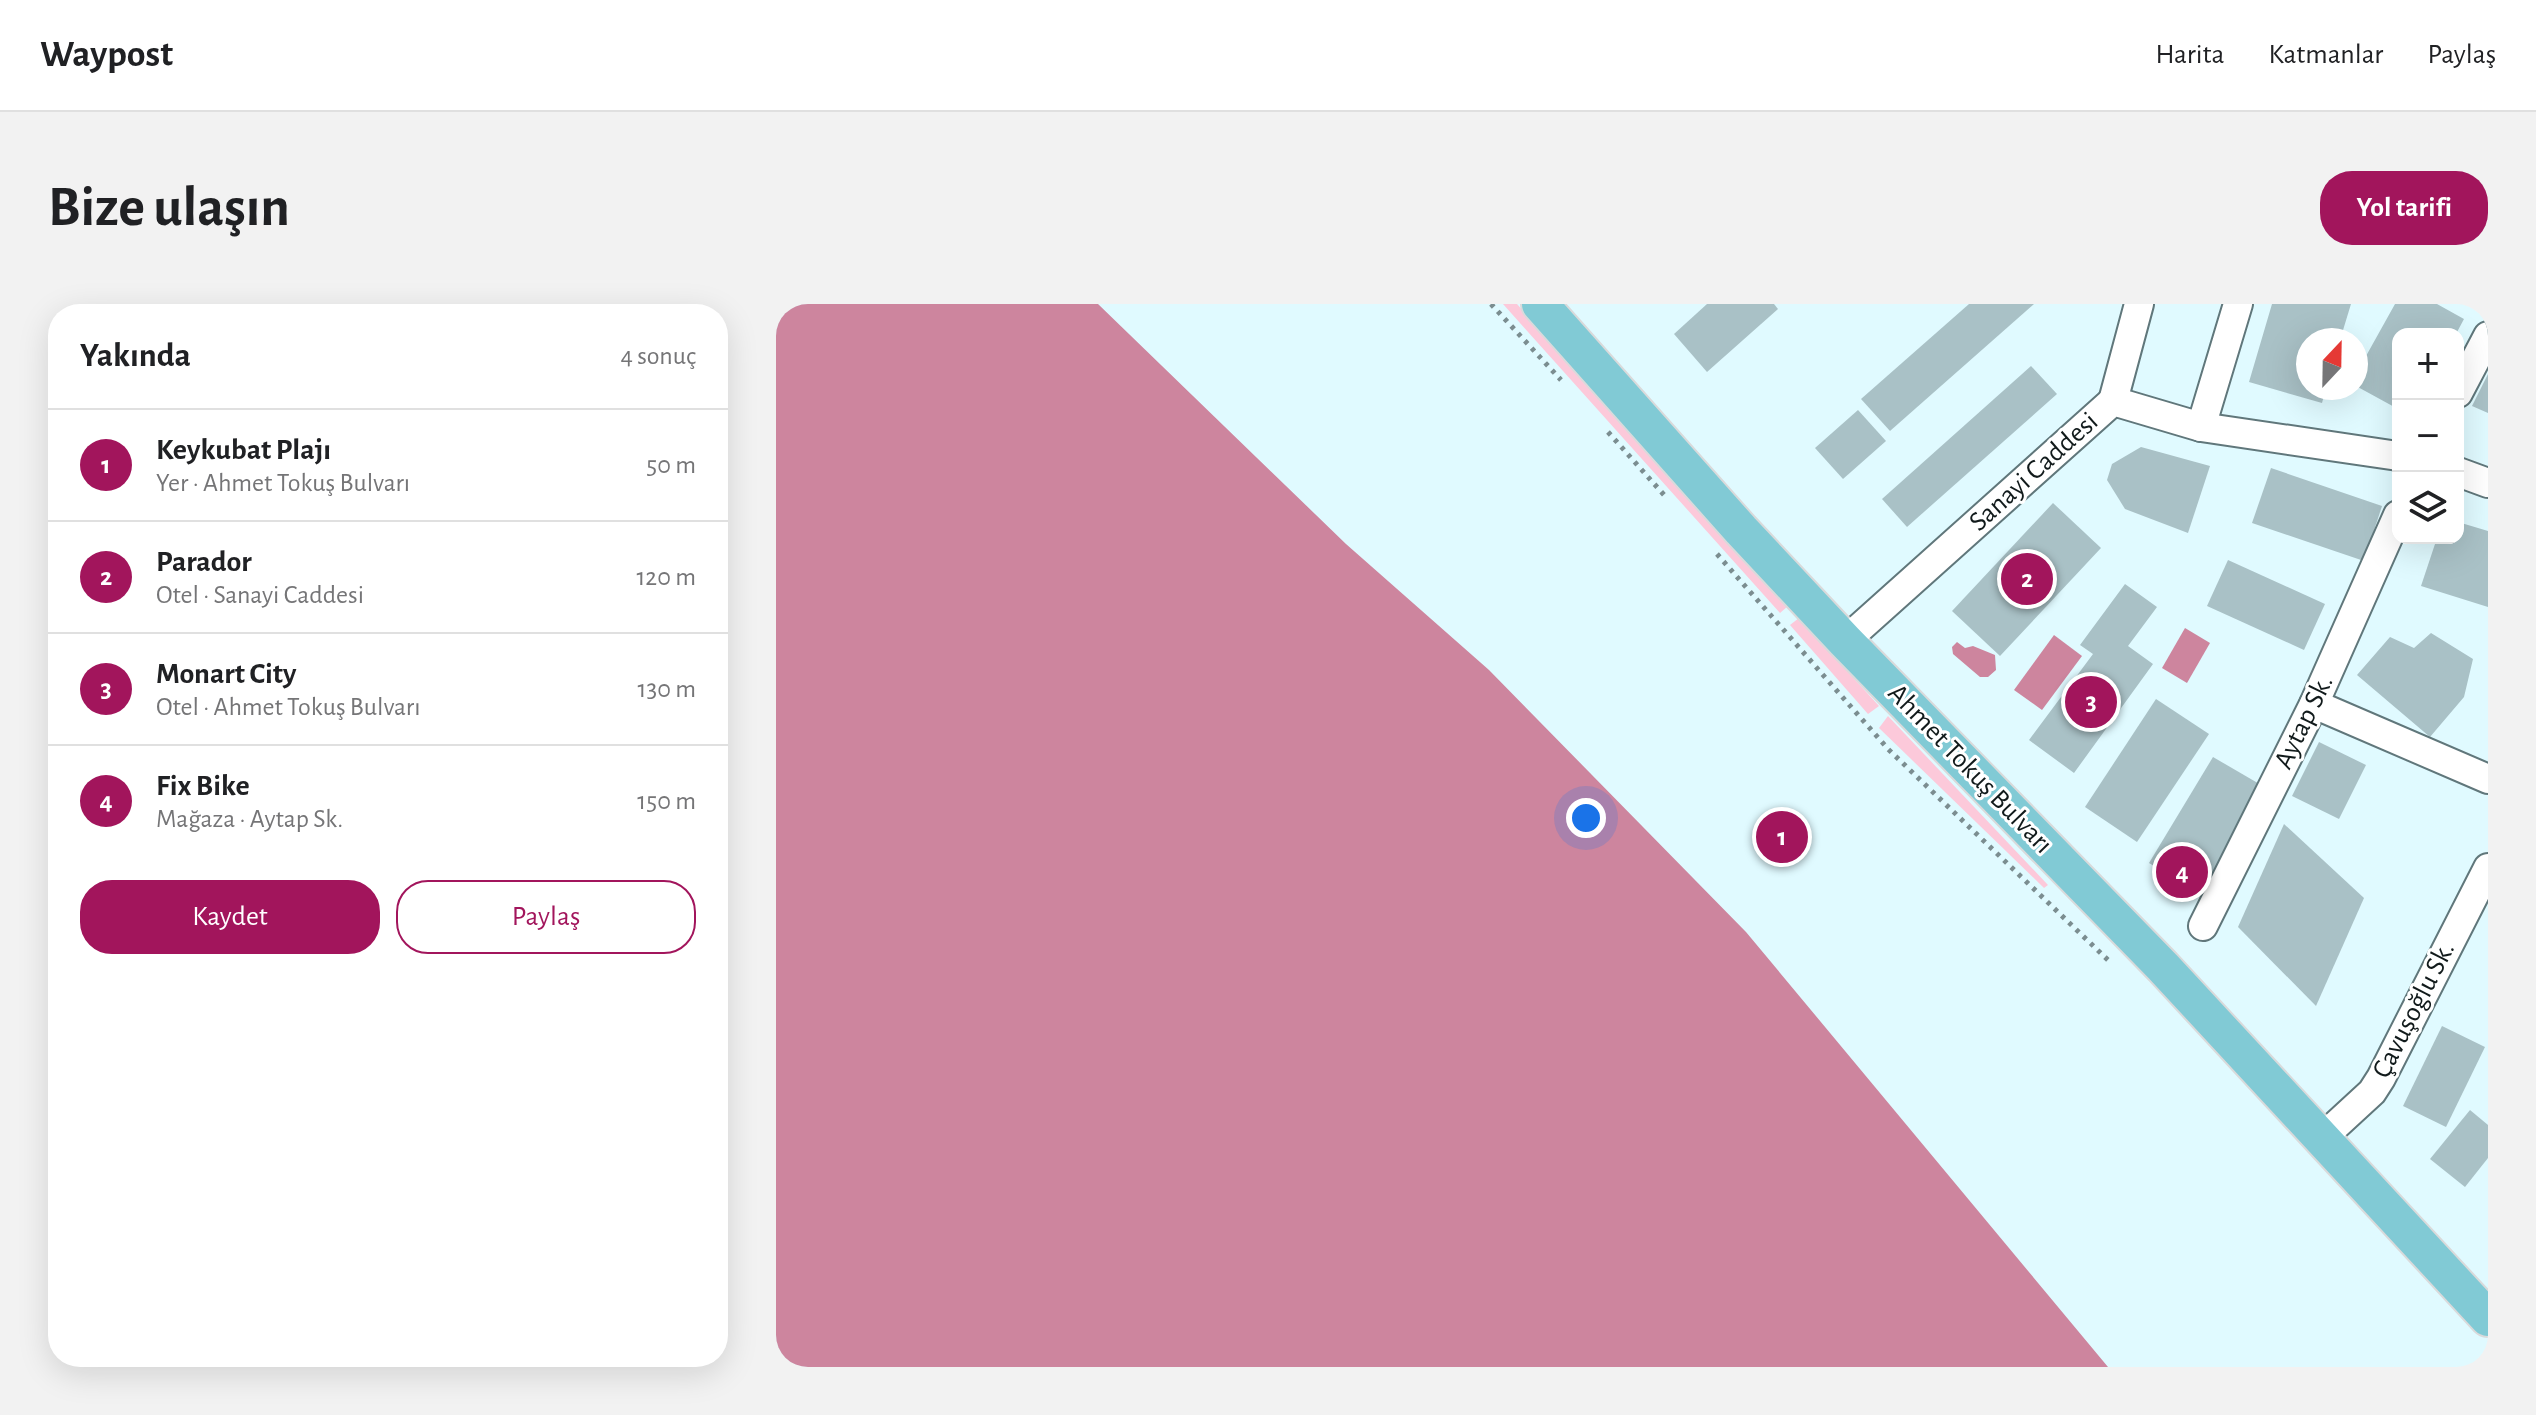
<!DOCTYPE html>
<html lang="tr">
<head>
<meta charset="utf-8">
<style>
  body { margin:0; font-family:"Alegreya Sans",sans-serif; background:#f2f2f2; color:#202124 }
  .controls { position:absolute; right:24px; top:24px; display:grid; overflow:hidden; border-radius:16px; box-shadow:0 8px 32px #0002 }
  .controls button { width:72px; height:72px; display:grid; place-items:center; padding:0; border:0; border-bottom:2px solid #e0e0e0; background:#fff; color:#202124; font:40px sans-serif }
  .compass { position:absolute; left:1520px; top:24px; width:72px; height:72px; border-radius:50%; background:#fff; box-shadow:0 8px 32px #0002; rotate:22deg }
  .you { position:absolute; left:810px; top:514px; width:28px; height:28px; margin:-20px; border:6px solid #fff; border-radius:50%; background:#1a73e8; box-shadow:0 0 0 12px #1a73e833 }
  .badge { display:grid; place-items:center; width:52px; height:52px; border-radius:50%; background:#a2155c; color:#fff; font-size:26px; font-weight:700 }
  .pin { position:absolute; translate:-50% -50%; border:4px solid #fff; box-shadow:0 2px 8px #0006 }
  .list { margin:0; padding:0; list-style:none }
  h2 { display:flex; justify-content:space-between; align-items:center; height:104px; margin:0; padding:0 32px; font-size:34px }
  h2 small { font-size:26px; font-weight:400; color:#757577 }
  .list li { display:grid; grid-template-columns:52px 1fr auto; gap:24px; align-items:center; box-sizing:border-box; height:112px; padding:0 32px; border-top:2px solid #e0e0e0 }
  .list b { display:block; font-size:30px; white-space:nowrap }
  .list p { margin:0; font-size:26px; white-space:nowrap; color:#757577 }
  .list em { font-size:26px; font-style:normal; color:#757577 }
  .actions { display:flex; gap:16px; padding:24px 32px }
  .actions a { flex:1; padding:18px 0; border:2px solid #a2155c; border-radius:32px; text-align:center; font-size:28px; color:#a2155c }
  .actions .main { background:#a2155c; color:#fff }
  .icon { flex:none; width:44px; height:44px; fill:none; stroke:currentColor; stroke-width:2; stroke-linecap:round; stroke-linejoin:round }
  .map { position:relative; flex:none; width:1712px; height:1063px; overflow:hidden; border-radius:32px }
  header { display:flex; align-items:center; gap:48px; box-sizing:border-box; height:112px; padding:0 40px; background:#fff; border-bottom:2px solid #e0e0e0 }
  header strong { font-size:38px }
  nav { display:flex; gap:44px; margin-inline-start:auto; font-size:28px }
  .intro { display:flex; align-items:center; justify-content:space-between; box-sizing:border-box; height:192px; padding:0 48px }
  h1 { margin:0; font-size:56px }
  .button { padding:20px 36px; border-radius:32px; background:#a2155c; color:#fff; font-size:28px; font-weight:700 }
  main { display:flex; gap:48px; padding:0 48px }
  aside { flex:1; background:#fff; border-radius:32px; box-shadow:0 8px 32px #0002 }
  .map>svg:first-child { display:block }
  .green { fill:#fcc9da }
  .water { fill:#cd859e }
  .building { fill:#a9c1c6 }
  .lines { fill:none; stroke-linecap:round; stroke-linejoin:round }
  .minor-casing { stroke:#60777b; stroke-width:32 }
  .major-casing { stroke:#d9dadb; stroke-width:40 }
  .path { stroke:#7b8d90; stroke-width:5; stroke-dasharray:4 6; stroke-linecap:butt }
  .minor { stroke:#fff; stroke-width:28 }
  .major { stroke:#81cad5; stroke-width:36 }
  .labels { text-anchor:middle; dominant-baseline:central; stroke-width:6; stroke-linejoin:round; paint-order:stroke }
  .street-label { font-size:28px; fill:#111a1b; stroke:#fff }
</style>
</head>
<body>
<header>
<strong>Waypost</strong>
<nav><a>Harita</a><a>Katmanlar</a><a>Paylaş</a></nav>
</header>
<div class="intro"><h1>Bize ulaşın</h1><a class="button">Yol tarifi</a></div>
<main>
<aside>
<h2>Yakında<small>4 sonuç</small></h2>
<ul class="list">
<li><span class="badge">1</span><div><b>Keykubat Plajı</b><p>Yer · Ahmet Tokuş Bulvarı</p></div><em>50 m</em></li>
<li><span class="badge">2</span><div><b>Parador</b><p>Otel · Sanayi Caddesi</p></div><em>120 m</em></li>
<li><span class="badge">3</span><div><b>Monart City</b><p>Otel · Ahmet Tokuş Bulvarı</p></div><em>130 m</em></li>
<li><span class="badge">4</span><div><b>Fix Bike</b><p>Mağaza · Aytap Sk.</p></div><em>150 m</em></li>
</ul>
<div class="actions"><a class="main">Kaydet</a><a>Paylaş</a></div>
</aside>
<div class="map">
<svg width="1712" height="1063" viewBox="0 0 1712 1063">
  <rect width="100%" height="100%" fill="#e0faff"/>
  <g class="green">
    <polygon points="727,0 741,0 879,157 1012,302 1004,309"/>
    <polygon points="1023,314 1103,402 1092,410 1014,321"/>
    <polygon points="1112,412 1272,581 1268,584 1103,424"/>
  </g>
  <g class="water">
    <polygon points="0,0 322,0 570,240 713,366 970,628 1332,1063 0,1063"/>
    <polygon points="1409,324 1434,339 1411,379 1386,364"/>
    <polygon points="1278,331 1306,352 1266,406 1238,386"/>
    <polygon points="1181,338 1189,344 1197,342 1219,351 1220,366 1212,373 1204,373 1177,350 1176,343"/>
  </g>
  <g class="building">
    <polygon points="931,0 998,0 1002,5 931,68 898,30"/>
    <polygon points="1193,0 1258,0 1114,127 1085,95"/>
    <polygon points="1496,0 1575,0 1564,36 1532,36 1532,84 1550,84 1546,99 1473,78"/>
    <polygon points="1619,0 1661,0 1688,15 1680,30 1622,30 1622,105 1580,82 1580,70"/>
    <polygon points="1255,62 1281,90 1131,223 1106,195"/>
    <polygon points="1712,70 1712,109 1696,102"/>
    <polygon points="1082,106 1110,137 1067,175 1039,144"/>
    <polygon points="1365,143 1434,162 1412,229 1349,205 1331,176 1336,160"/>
    <polygon points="1495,164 1606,202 1588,257 1476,219"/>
    <polygon points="1277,199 1325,244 1224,352 1176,307"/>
    <polygon points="1682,218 1712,227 1712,303 1645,282 1661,234 1682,234"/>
    <polygon points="1452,256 1549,300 1528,346 1431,302"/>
    <polygon points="1349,280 1381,303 1352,342 1377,360 1298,469 1253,436 1317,350 1304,341"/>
    <polygon points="1655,329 1697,355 1688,393 1654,433 1581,371 1614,333 1638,344"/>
    <polygon points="1380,395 1433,430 1361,538 1309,503"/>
    <polygon points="1543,438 1590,461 1563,515 1516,492"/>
    <polygon points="1437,453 1492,485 1428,592 1373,559"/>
    <polygon points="1508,520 1588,594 1540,702 1462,623"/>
    <polygon points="1666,722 1709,743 1670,823 1627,802"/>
    <polygon points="1694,806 1712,821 1712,854 1689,883 1654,855"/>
  </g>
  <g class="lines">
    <g class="minor-casing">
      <g id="minor">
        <polyline points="1682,89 1712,32"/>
        <polyline points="1337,97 1363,0"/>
        <polyline points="1425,123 1462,0"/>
        <polyline points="1682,168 1712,179"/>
        <polyline points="1069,337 1337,97 1425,123 1622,152"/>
        <polyline points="1538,400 1712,475"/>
        <polyline points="1427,622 1538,400 1622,211"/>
        <polyline points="1546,834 1596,788 1605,774 1712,564"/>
      </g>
    </g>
    <g class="major-casing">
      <polyline id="major" points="764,0 965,226 1069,337 1387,663 1712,1014"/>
    </g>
    <g class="path">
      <polyline points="715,0 785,76"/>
      <polyline points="832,128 889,192"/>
      <polyline points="941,250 1112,445 1333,657"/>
    </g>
    <use href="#minor" class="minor"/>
    <use href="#major" class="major"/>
  </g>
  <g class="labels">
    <g class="street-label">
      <text transform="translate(1258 168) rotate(-42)">Sanayi Caddesi</text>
      <text transform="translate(1528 418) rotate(-64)">Aytap Sk.</text>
      <text transform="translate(1194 465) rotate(46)">Ahmet Tokuş Bulvarı</text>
      <text transform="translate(1638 706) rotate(-63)">Çavuşoğlu Sk.</text>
    </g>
  </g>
</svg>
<div class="controls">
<button>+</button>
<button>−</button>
<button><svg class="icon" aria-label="layers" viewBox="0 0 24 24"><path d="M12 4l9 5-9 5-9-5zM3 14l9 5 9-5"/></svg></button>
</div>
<svg class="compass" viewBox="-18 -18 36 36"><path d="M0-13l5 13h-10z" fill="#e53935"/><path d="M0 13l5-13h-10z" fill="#757577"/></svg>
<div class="you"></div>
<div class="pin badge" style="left:1006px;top:533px">1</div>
<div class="pin badge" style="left:1251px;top:275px">2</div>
<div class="pin badge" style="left:1315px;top:398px">3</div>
<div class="pin badge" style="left:1406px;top:568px">4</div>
</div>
</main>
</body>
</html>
